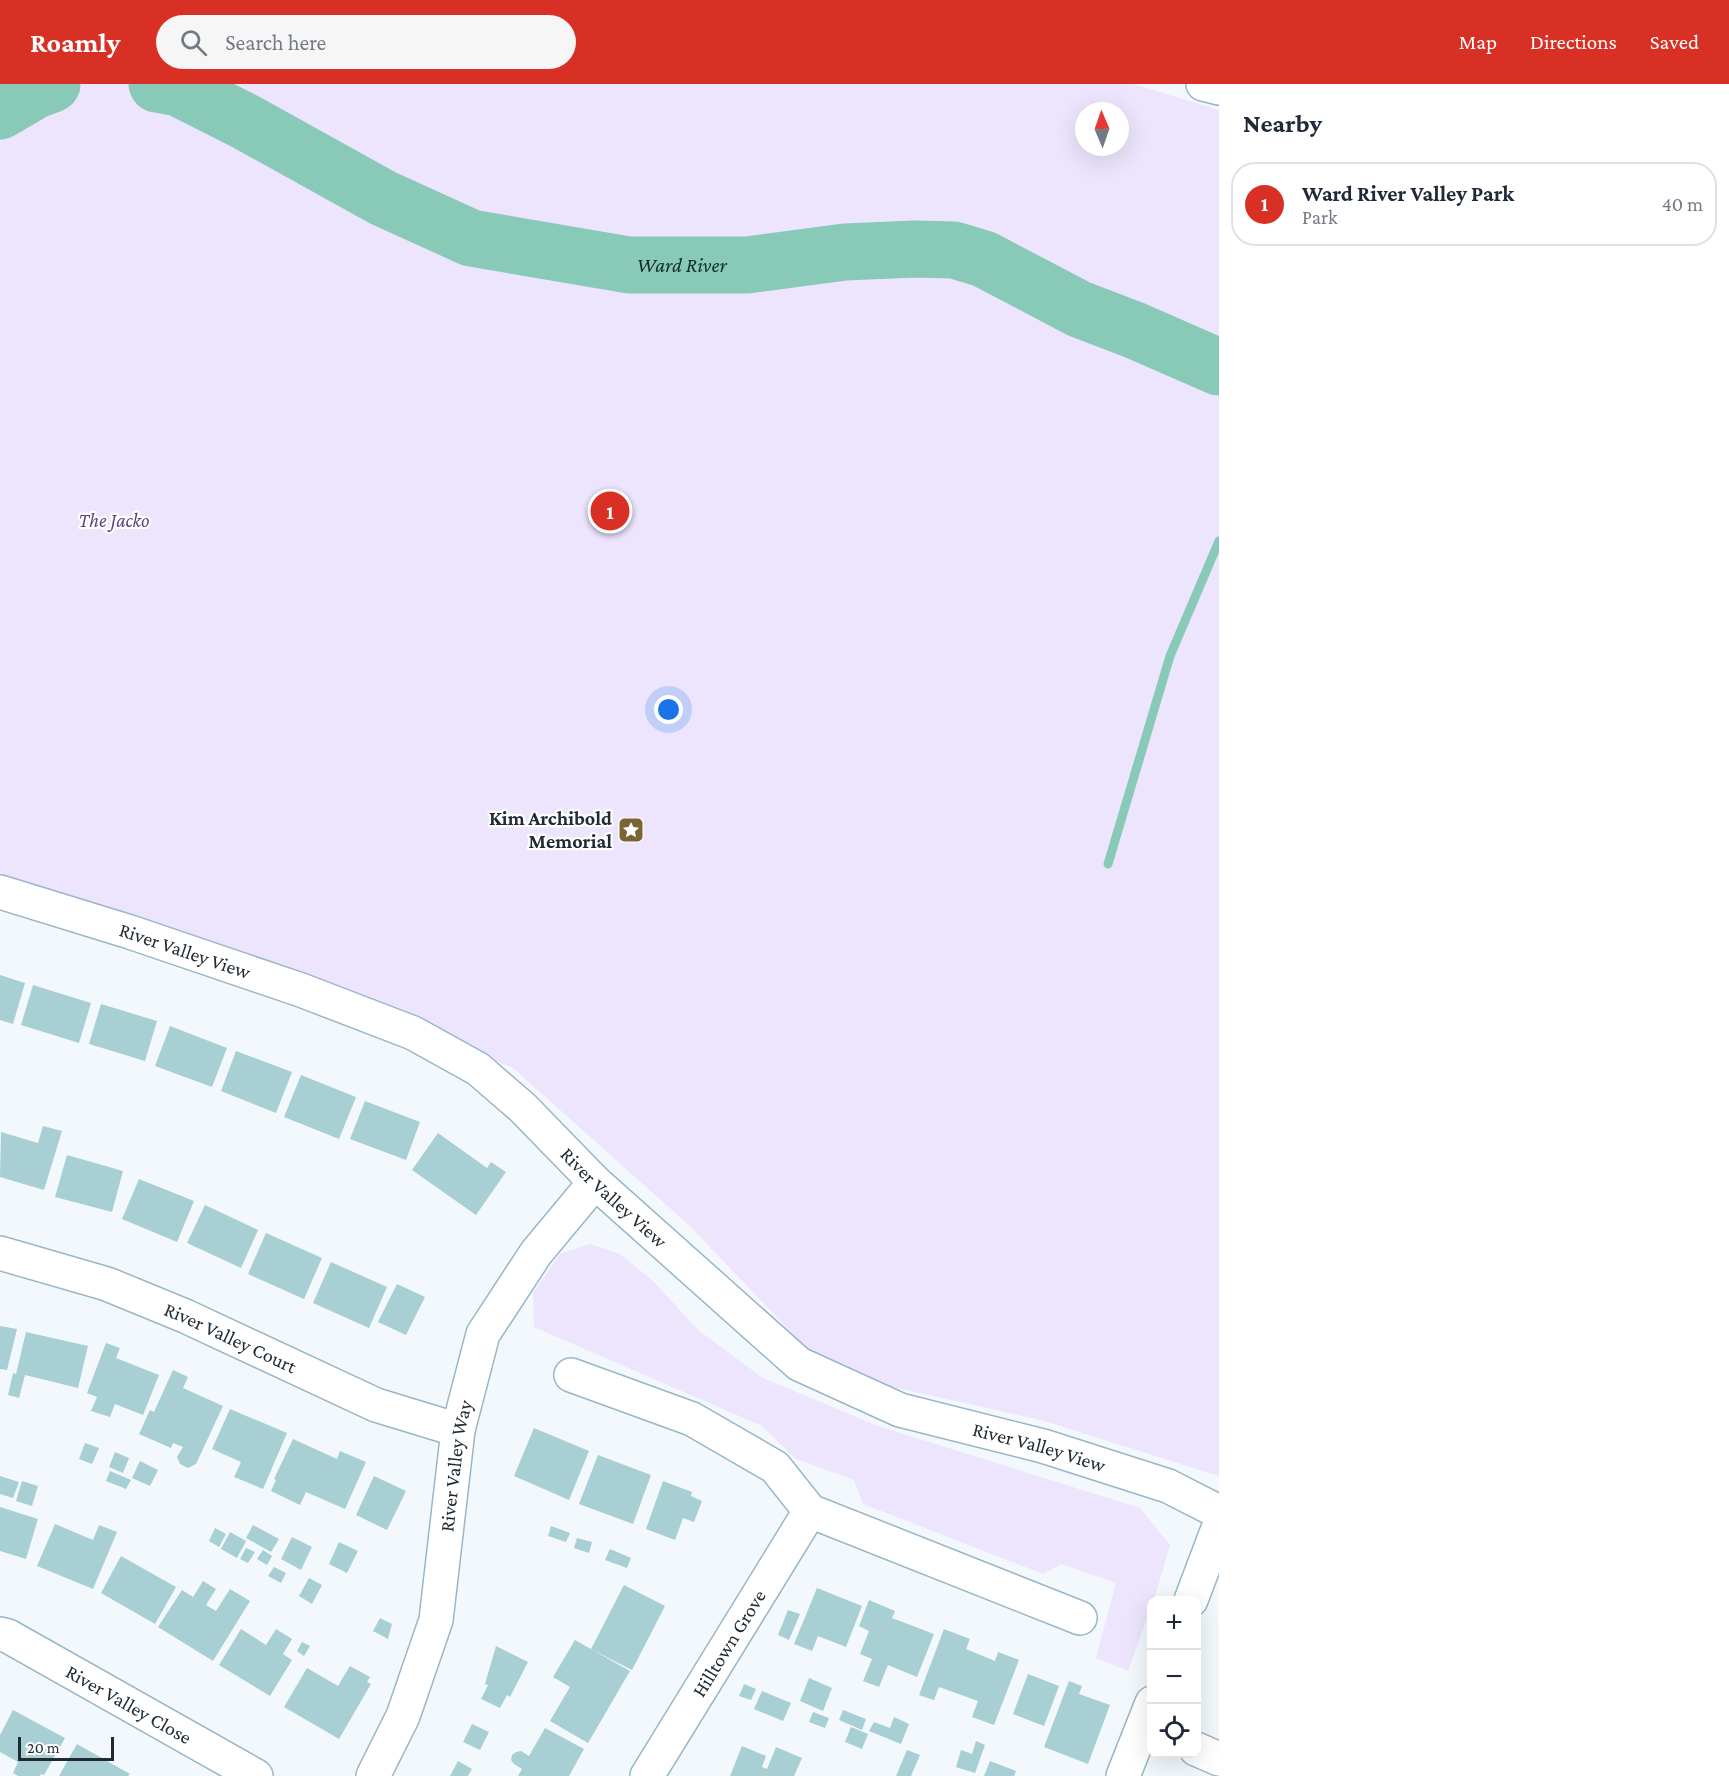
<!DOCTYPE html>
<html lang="en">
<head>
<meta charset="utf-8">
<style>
  body { margin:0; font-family:"Crimson Pro",serif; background:#f6f6f7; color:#1f2937 }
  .controls { position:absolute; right:18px; bottom:18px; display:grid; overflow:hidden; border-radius:12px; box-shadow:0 6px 24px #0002 }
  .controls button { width:54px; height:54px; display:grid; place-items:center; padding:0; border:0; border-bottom:2px solid #e0e1e3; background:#fff; color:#1f2937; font:30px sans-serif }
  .compass { position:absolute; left:1075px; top:18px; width:54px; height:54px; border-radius:50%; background:#fff; box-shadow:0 6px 24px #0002; rotate:358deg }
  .scale { position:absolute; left:18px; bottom:15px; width:96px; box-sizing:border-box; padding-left:6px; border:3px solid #1f2a32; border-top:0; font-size:16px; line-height:21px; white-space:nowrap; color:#1f2a32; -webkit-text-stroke:4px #fff; paint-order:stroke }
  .you { position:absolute; left:669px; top:626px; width:21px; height:21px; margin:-15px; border:4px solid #fff; border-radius:50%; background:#1a73e8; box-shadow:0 0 0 9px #1a73e833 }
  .badge { display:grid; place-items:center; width:39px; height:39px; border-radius:50%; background:#d93025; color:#fff; font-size:20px; font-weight:700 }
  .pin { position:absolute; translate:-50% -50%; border:3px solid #fff; box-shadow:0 2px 6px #0006 }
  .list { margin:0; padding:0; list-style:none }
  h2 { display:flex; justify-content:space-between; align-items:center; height:78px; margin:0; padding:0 24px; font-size:26px }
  h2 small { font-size:20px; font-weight:400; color:#747a83 }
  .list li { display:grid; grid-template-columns:39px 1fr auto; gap:18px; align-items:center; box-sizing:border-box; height:84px; margin:0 12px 12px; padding:0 12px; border:2px solid #e0e1e3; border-radius:24px }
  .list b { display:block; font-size:22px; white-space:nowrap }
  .list p { margin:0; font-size:20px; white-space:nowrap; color:#747a83 }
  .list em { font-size:20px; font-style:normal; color:#747a83 }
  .icon { flex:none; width:33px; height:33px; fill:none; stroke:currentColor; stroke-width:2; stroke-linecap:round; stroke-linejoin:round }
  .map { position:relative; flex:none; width:1219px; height:1692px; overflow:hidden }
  header { display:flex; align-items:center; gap:36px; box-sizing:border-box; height:84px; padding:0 30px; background:#d93025; color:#fff }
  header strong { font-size:28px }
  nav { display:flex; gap:33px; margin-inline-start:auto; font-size:21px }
  .search { width:420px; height:54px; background:#f6f6f7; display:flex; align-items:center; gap:15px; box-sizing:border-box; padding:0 21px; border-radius:33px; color:#747a83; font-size:22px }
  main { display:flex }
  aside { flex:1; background:#fff }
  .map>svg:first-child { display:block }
  .green { fill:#ece5fd; fill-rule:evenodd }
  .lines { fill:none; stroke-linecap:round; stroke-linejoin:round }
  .stream { stroke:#89c9b8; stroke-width:9 }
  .river { stroke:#89c9b8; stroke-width:57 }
  .building { fill:#a8cfd4 }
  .street-casing { stroke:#99b6c9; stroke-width:36 }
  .street { stroke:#fff; stroke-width:33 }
  .labels { text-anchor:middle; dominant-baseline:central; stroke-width:4.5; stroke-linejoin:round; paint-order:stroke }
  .park-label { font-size:20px; font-style:italic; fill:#5b4582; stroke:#fff }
  .poi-label { font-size:20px; font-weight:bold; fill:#1f2a32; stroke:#fff; text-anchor:end }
  .street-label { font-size:20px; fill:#1f2a32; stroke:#fff }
  .water-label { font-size:21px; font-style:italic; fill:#11312a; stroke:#fff }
</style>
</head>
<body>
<header>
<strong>Roamly</strong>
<div class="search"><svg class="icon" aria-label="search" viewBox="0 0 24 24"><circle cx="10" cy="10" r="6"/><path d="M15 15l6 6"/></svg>Search here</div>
<nav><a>Map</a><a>Directions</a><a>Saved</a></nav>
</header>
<main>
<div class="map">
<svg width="1219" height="1692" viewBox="0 0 1219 1692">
  <rect width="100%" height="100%" fill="#f2f8fc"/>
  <g class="green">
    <path d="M0 0H1133L1219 26V1392L1041 1336 830 1289 691 1143 513 984 277 887 0 791ZM1084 27H1120V63H1084Z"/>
    <polygon points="590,1160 620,1170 653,1197 698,1246 763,1294 878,1342 1140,1424 1170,1461 1154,1516 1152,1516 1151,1523 1128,1587 1096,1574 1116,1499 1061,1480 1043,1490 863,1420 854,1396 796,1375 762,1342 534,1243 533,1209 560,1170"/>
  </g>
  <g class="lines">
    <polyline class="stream" points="1108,780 1170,572 1219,457"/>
    <g class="river">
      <path id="s1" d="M157 0 179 4 246 38 383 114 471 154 629 181H747L845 168 915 165 954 166 984 175 1079 225 1134 246 1219 283"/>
      <polyline points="0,27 36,6 52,0"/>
    </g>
  </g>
  <g class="building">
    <polygon points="0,891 25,899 13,940 0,936"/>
    <polygon points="33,901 91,919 79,959 21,941"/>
    <polygon points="101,920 157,937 145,977 89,960"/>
    <polygon points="170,942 227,964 212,1003 155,982"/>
    <polygon points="236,967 292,988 276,1029 221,1007"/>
    <polygon points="301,991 356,1013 339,1055 284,1033"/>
    <polygon points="365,1017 420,1038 406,1076 350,1055"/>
    <polygon points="43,1042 62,1047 44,1106 0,1093 1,1048 38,1059"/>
    <polygon points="438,1049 487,1084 491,1078 506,1088 476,1131 412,1086"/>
    <polygon points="67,1071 123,1087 112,1128 55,1113"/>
    <polygon points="139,1095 194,1117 177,1158 122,1135"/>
    <polygon points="205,1121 258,1146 241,1184 187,1159"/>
    <polygon points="266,1149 322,1174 304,1215 248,1190"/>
    <polygon points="331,1178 387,1203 369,1244 313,1219"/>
    <polygon points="397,1200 425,1213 406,1251 378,1238"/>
    <polygon points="0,1242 17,1245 7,1286 0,1285"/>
    <polygon points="26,1248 88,1262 78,1304 25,1291 19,1314 8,1311 13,1289 16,1290"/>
    <polygon points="106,1259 120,1264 116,1274 159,1291 143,1331 115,1320 110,1333 91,1327 97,1313 87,1309"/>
    <polygon points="173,1286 188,1293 183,1304 223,1322 196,1380 188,1384 180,1380 177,1373 183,1363 173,1359 171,1364 139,1350 150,1326 154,1328"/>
    <polygon points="230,1325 287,1349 263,1405 234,1393 241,1378 212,1365"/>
    <polygon points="534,1344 589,1367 569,1416 514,1392"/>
    <polygon points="293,1355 337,1375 340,1367 366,1378 345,1425 306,1408 300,1421 271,1407 276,1396 274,1395"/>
    <polygon points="85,1359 99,1364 92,1380 79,1375"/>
    <polygon points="115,1368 129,1374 123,1389 109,1383"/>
    <polygon points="598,1371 651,1391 633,1440 579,1420"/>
    <polygon points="140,1377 158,1386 150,1402 132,1394"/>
    <polygon points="110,1387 131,1396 126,1405 106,1397"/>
    <polygon points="0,1392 19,1398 13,1414 0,1410"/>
    <polygon points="374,1392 406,1407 387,1446 356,1431"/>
    <polygon points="22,1397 38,1402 32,1422 16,1417"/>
    <polygon points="663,1397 692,1408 691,1412 702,1417 694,1438 683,1434 675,1456 646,1445"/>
    <polygon points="0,1423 38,1435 26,1475 0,1467"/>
    <polygon points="55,1440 93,1456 99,1441 117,1448 93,1505 37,1482"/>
    <polygon points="253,1441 279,1455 271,1468 246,1454"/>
    <polygon points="551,1442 570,1449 566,1458 548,1452"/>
    <polygon points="215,1444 226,1450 219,1463 209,1457"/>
    <polygon points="230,1448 246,1457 237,1474 221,1465"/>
    <polygon points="292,1453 312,1463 301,1486 281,1475"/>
    <polygon points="577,1454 592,1458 589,1469 574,1464"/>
    <polygon points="339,1458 358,1467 347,1489 329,1480"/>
    <polygon points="246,1464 255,1468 248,1479 240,1475"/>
    <polygon points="610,1465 631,1474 627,1484 605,1476"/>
    <polygon points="263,1466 272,1472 267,1481 257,1475"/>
    <polygon points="121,1472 176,1503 155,1540 101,1509"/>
    <polygon points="274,1483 286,1489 281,1499 268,1492"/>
    <polygon points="309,1494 322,1501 312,1520 299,1512"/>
    <polygon points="203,1497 216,1505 206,1521 216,1527 230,1505 250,1517 213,1577 158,1543 182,1506 193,1513"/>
    <polygon points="624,1501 665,1522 632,1586 591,1565"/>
    <polygon points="817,1504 862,1522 846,1563 818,1552 812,1567 794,1560"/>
    <polygon points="869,1516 895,1527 892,1534 934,1550 917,1593 888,1581 879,1603 863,1597 872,1575 860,1570 869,1547 859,1542"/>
    <polygon points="788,1526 800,1530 789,1556 778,1551"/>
    <polygon points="380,1534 392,1540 388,1555 373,1547"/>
    <polygon points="241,1545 266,1561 276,1545 292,1555 283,1570 292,1576 270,1612 219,1581"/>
    <polygon points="944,1545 970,1555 966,1565 995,1577 998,1568 1019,1576 994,1641 972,1633 978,1617 939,1603 934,1616 919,1611"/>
    <polygon points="575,1556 630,1587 588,1659 550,1637 570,1603 553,1593"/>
    <polygon points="302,1558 310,1562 304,1572 297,1567"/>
    <polygon points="496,1562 528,1578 510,1613 507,1611 500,1624 481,1615 488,1601 485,1600"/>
    <polygon points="350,1582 370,1593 367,1598 371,1600 339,1655 284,1623 307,1584 338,1602"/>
    <polygon points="1028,1590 1059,1602 1044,1642 1013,1630"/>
    <polygon points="809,1594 832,1604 823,1627 800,1617"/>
    <polygon points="1069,1597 1082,1602 1079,1610 1110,1621 1088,1680 1044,1663"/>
    <polygon points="744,1600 756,1605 751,1616 739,1612"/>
    <polygon points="762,1607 791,1619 783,1637 754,1625"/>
    <polygon points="13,1626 65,1654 44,1691 41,1690 40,1692 18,1692 13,1689 18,1678 0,1668 0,1651"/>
    <polygon points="843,1626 866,1635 862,1646 839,1636"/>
    <polygon points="813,1628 829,1634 825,1644 809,1638"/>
    <polygon points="894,1633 909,1640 901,1660 869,1647 874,1638 890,1644"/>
    <polygon points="472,1640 489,1648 480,1666 463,1658"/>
    <polygon points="851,1643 868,1650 862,1665 845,1658"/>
    <polygon points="545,1644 584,1665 569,1692 518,1692 522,1685 514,1680 511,1676 512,1671 516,1668 521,1667 529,1672"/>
    <polygon points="976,1657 985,1661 975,1689 956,1683 961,1666 972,1670"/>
    <polygon points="77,1660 130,1690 128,1692 59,1692"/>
    <polygon points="742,1662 766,1672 762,1683 767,1685 776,1663 802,1674 794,1692 730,1692"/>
    <polygon points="907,1666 920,1671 911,1692 896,1692"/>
    <polygon points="458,1677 472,1685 468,1692 450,1692"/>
    <polygon points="990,1677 1016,1687 1014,1692 984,1692"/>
  </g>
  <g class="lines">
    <g class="street-casing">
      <g id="street">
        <polyline points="1203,0 1219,4"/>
        <path id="s2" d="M0 808 130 848 301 906 413 949 478 985 523 1024 595 1098 799 1280 900 1326 1043 1362 1168 1402 1219 1428"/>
        <path id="s3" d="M0 1169 107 1200 185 1232 376 1321 458 1346"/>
        <polyline points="571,1291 692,1335 775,1383 810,1427 1080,1534"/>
        <polyline points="1191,1516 1219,1442"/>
        <path id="s4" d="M0 1550 8 1552 256 1692"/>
        <polyline points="1196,1665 1219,1675"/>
        <path id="s5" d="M373 1692 403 1632 436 1536 458 1346 483 1250 536 1169 595 1098"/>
        <path id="s6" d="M647 1692 810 1427"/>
        <polyline points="1123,1692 1152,1619"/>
      </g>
    </g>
    <use href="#street" class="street"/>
  </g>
  <defs>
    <g id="sight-square" transform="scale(1.35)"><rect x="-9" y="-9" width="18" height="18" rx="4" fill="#7a6434" stroke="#fff"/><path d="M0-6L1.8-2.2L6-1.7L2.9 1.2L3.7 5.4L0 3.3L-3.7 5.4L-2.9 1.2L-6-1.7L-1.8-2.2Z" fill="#fff"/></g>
  </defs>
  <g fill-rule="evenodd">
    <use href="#sight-square" x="631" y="746"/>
  </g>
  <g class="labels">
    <g class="park-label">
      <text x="114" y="436">The Jacko</text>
    </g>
    <g class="poi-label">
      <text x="612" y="734">Kim Archibold<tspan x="612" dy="23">Memorial</tspan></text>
    </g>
    <g class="street-label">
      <text stroke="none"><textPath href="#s2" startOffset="194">River Valley View</textPath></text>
      <text stroke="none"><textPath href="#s2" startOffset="698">River Valley View</textPath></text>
      <text stroke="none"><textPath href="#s3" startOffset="246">River Valley Court</textPath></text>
      <text stroke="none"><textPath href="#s2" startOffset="1202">River Valley View</textPath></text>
      <text stroke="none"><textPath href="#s5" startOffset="324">River Valley Way</textPath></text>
      <text stroke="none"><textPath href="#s6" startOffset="156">Hilltown Grove</textPath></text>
      <text stroke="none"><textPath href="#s4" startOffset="147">River Valley Close</textPath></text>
    </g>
    <g class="water-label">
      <text stroke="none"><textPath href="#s1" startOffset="564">Ward River</textPath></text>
    </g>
  </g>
</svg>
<div class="controls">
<button>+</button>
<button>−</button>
<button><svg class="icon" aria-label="locate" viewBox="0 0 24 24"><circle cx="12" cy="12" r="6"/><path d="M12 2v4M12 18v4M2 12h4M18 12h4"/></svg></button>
</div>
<svg class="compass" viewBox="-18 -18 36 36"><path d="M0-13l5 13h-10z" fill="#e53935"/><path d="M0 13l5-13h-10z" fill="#747a83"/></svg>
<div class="scale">20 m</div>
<div class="you"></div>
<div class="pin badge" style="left:610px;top:427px">1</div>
</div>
<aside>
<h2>Nearby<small></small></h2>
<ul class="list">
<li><span class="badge">1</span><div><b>Ward River Valley Park</b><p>Park</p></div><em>40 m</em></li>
</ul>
</aside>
</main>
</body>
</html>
